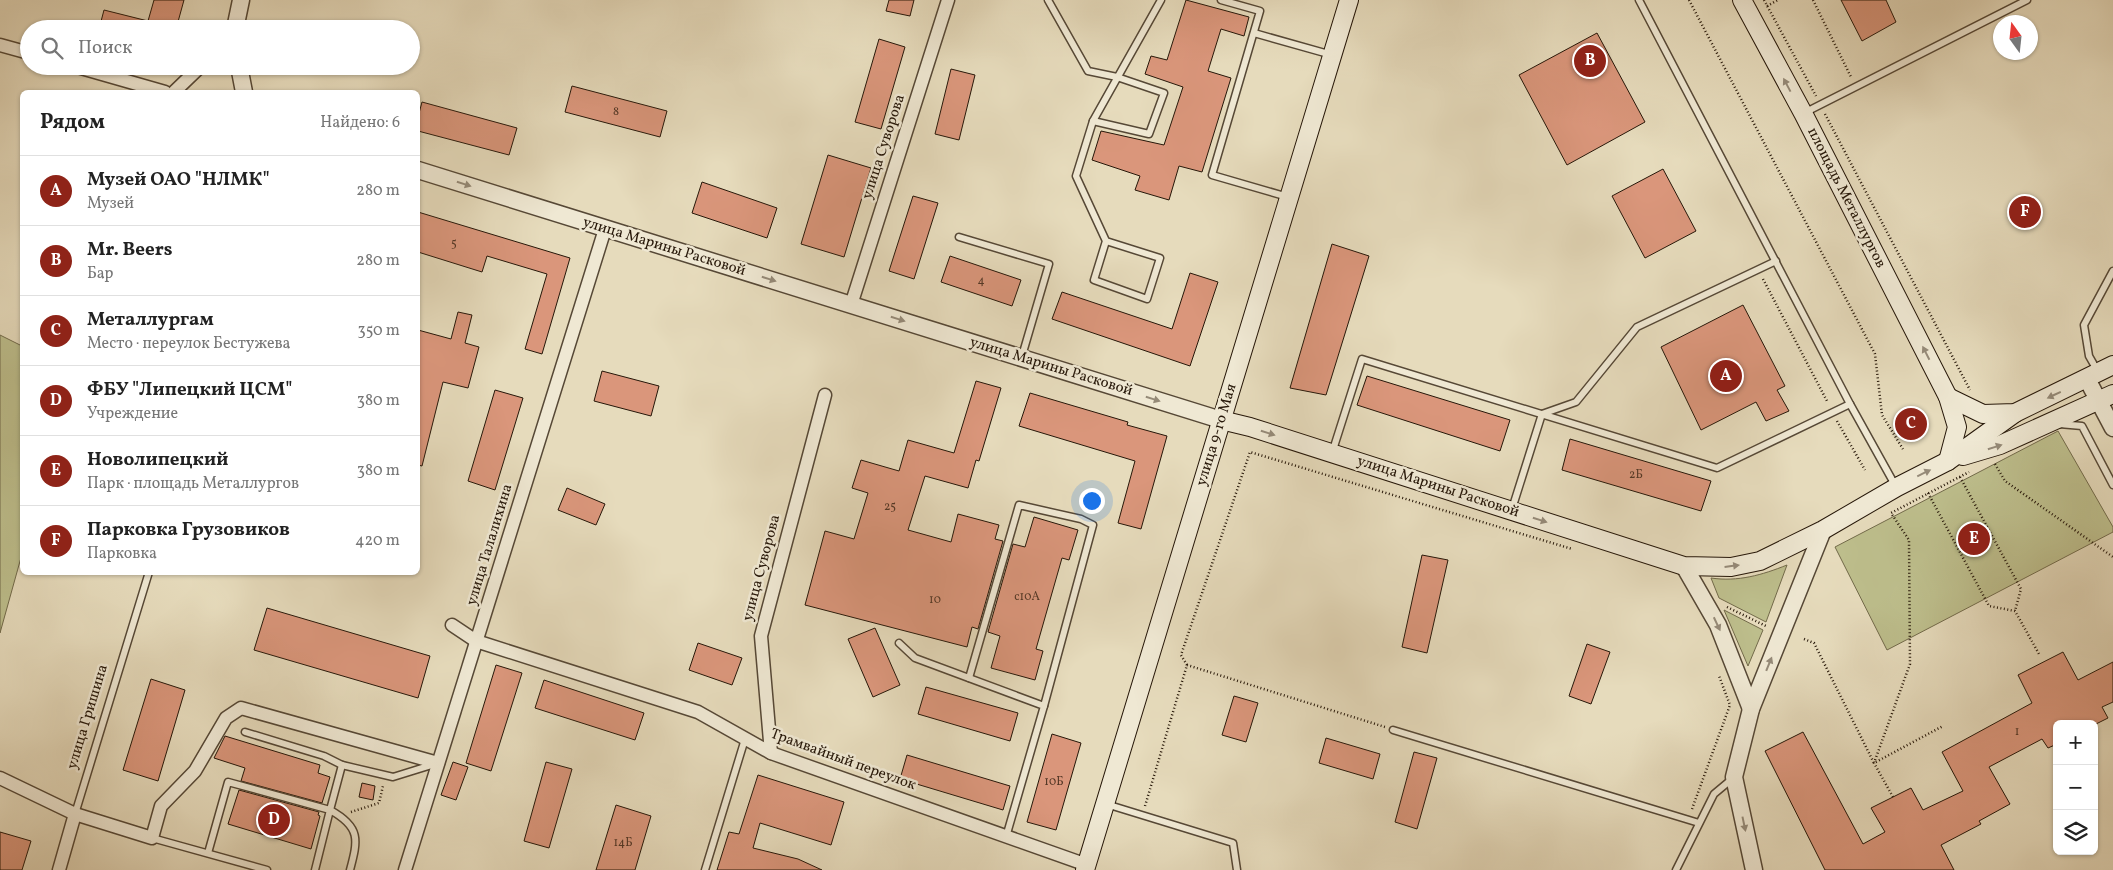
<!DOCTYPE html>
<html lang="ru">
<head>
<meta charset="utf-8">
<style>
  body { margin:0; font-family:Vollkorn,serif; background:#f6f6f6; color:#222 }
  .controls { position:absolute; right:15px; bottom:15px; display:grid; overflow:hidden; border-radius:8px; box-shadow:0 1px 4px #0004 }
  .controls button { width:45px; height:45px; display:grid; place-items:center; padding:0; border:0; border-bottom:1px solid #e0e0e0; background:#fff; color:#222; font:25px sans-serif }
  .compass { position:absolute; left:1993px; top:15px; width:45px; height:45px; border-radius:50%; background:#fff; box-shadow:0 1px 4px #0004; rotate:345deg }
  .you { position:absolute; left:1091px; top:500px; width:18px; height:18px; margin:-12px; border:4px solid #fff; border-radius:50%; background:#1a73e8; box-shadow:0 0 0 8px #1a73e833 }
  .badge { display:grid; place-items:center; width:32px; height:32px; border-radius:50%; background:#8f2418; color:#fff; font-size:16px; font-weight:700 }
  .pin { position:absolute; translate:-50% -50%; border:2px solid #fff; box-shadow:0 1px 5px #0006 }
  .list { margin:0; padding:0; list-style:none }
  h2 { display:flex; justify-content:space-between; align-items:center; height:65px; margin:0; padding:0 20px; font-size:21px }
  h2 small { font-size:16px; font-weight:400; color:#767676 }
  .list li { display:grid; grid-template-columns:32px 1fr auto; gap:15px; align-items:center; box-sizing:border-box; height:70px; padding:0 20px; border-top:1px solid #e0e0e0 }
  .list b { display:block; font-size:19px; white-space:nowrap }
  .list p { margin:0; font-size:16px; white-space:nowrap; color:#767676 }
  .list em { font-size:16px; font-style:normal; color:#767676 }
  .icon { flex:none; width:28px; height:28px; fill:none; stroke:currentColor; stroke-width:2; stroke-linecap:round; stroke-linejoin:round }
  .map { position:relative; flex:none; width:2113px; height:870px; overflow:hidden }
  .search { position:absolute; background:#fff; box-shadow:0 1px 4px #0004; left:20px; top:20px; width:400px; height:55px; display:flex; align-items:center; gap:12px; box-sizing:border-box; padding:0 18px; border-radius:28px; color:#767676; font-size:19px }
  .panel { position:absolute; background:#fff; box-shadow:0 1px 4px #0004; left:20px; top:90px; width:400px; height:485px; border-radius:8px }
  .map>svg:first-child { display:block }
  .green { fill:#bdbe8c; stroke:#726a4a }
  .building { fill:#da967b; stroke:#261709 }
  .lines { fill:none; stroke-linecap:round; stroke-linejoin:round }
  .service-casing { stroke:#564836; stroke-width:9 }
  .minor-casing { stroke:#564836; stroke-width:15 }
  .tertiary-casing { stroke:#564836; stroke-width:19 }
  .secondary-casing { stroke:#261709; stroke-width:20 }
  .path { stroke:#261709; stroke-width:2.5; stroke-dasharray:1 2.5; stroke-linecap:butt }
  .service { stroke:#efe8d3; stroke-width:6 }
  .minor { stroke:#efe8d3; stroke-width:12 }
  .tertiary { stroke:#efe8d3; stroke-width:16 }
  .secondary { stroke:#efe8d3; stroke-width:18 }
  .oneway { fill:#958a78 }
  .labels { text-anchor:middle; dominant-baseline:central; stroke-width:5; stroke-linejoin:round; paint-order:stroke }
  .number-label { font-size:12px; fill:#533726 }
  .street-label { font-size:15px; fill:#261709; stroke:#efe8d3 }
</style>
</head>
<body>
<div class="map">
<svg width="2113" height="870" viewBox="0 0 2113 870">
  <rect width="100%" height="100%" fill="#e6dbbc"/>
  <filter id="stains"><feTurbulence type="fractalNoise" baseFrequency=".004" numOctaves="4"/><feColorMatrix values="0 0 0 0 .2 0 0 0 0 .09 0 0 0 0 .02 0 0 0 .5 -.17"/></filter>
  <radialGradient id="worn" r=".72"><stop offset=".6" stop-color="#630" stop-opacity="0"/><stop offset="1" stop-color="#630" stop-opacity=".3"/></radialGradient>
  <g class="green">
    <polygon points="0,335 22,346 22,554 0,633"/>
    <polygon points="2058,431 2113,527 2113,532 1887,650 1835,547"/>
    <path d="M1787 565 1766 622 1719 598 1711 578C1738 582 1762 575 1787 565Z"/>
    <polygon points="1724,610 1763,630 1748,666"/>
  </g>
  <g class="building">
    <polygon points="154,0 184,0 176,29 99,29 104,10 148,21"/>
    <polygon points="889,0 914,0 910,16 886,11"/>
    <polygon points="1186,0 1249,17 1244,36 1221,29 1208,71 1231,78 1202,172 1179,166 1169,200 1135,190 1140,176 1092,160 1101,131 1164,145 1183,87 1145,74 1151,56 1167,60"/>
    <polygon points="1841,0 1886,0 1896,22 1862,41"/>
    <polygon points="1597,33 1645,122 1567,165 1519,75"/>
    <polygon points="879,39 905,47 881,129 855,122"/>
    <polygon points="951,69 975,75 959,140 935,134"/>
    <polygon points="572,86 667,111 660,137 565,112"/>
    <polygon points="422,102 517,128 509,155 418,131 418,117"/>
    <polygon points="828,155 871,168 844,257 801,244"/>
    <polygon points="1663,169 1696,231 1645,258 1612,196"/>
    <polygon points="702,182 777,208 767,238 692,213"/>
    <polygon points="913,196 938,203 914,279 889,271"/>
    <polygon points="418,212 570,258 542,354 525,349 547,274 487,256 482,272 418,252"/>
    <polygon points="1332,244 1369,256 1326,395 1290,388"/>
    <polygon points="950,256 1021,280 1012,306 941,282"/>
    <polygon points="1190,273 1218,282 1190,366 1052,319 1062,292 1172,329"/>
    <polygon points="1743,305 1785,386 1777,390 1789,411 1766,421 1756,402 1701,430 1661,347"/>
    <polygon points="458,312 472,315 465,343 479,347 468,388 443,382 422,466 418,465 418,330 451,339"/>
    <polygon points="602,371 659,386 651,416 594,401"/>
    <polygon points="1367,376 1510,420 1500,451 1357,405"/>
    <polygon points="976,381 1001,388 979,461 976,460 968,488 925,476 908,530 951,542 958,514 999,525 995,539 1003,541 978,629 972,627 967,647 805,605 825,531 854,539 868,493 852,488 861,460 899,471 908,440 954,453"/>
    <polygon points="495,390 523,398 495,490 468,481"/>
    <polygon points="1030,393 1128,422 1127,425 1167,436 1141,529 1118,523 1135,461 1019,426"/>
    <polygon points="1570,439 1711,481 1701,511 1562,470"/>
    <polygon points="567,488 605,504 596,525 558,510"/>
    <polygon points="1034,517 1078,530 1069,560 1062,558 1036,649 1043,651 1035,680 991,668 1000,636 988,632 1013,544 1025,547"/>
    <polygon points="1422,555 1448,560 1427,653 1402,647"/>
    <polygon points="267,608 430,656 418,698 254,650"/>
    <polygon points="875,628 900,685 873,697 848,639"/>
    <polygon points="698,643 742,658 732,685 689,670"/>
    <polygon points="1587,644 1610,652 1591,704 1569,696"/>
    <polygon points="2063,652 2078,680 2113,662 2113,702 2102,707 2108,718 2096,724 2057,724 2057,744 2048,748 2042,739 1989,767 2010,804 1979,821 1981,824 1941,845 1954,870 1825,870 1765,751 1803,732 1863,844 1885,832 1871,808 1911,788 1923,810 1963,791 1942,752 2032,703 2018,675"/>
    <polygon points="496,665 522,673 491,771 466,763"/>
    <polygon points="151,679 185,690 158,781 123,770"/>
    <polygon points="544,680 644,713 635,740 535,708"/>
    <polygon points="926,687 1018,713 1010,741 918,714"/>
    <polygon points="1234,696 1258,703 1246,742 1222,735"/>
    <polygon points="1052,734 1081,743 1056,830 1027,822"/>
    <polygon points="225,736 320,765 318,773 330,777 322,803 241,781 245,768 214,758"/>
    <polygon points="1326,738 1380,754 1373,779 1319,763"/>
    <polygon points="1414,752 1437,758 1417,829 1395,822"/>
    <polygon points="907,755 1010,786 1003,810 900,779"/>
    <polygon points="453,762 468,767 456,800 441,795"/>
    <polygon points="546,762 572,769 549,848 524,841"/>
    <polygon points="758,775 844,802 831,845 760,823 753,848 798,859 822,870 717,870 729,832 739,834"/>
    <polygon points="362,783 375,786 373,800 359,797"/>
    <polygon points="239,790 319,812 318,815 320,816 311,849 228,824"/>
    <polygon points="616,805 651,816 635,870 596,870"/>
    <polygon points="0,832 31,841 22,870 0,870"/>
  </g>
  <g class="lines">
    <g class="service-casing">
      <g id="service">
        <polyline points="1048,0 1088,71 1117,77 1164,93 1149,134 1093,121"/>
        <polyline points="1221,0 1260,11 1212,175 1288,197"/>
        <polyline points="1639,0 1850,404 1895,485"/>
        <polyline points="1254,33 1332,55"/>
        <polyline points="1804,113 2027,0"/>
        <polyline points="959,237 1049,264 1022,356"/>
        <polyline points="1106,241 1160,258 1147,299 1094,280 1106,241 1076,176 1093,121 1161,0"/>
        <polyline points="2097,370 2089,356 2084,325 2113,271"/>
        <polyline points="2059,424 2082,426 2113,485"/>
        <polyline points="1332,453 1362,359 1717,468 1850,404"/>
        <polyline points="1512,509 1542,414 1576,402 1637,327 1776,261"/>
        <polyline points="899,643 915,658 1044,706 1006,837"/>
        <polyline points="969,678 1019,505 1081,519 1093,525 1044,706"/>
        <polyline points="1393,730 1699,823"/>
        <polyline points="245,732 324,756 342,765"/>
        <polyline points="1106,804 1233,843 1237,870"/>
        <polyline points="75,814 149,572"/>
        <polyline points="152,838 267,870"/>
        <polyline points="208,853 228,782 330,810 315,870"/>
        <path d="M350 870C358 840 361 827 330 810L342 765 393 777 435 764"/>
        <polyline points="705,870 745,739"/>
        <polyline points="1676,870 1714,794 1732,779"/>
      </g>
    </g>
    <g class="minor-casing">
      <g id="minor">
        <polyline points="0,45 29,53"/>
        <polyline points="74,66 165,92"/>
        <polyline points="174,92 201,66"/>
        <polyline points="851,305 948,0"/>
        <polyline points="452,625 476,641 698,712 771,753 1087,865"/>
        <polyline points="771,753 761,636 825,395"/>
        <polyline points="0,778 75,814 152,838 161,806 195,771 226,718 241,708 438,763"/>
        <polyline points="59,870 75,814"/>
        <polyline points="405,870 605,229"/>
      </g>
    </g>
    <g class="tertiary-casing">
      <g id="tertiary">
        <polyline points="235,29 241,0"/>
        <polyline points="239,66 244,92"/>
        <polyline points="418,170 1221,420"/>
        <polyline points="2087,379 2113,428"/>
        <polyline points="1684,566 1718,625 1751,709"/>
        <polyline points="1754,870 1734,777 1751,709 1823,530"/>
      </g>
    </g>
    <g class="secondary-casing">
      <g id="secondary">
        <polyline points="1742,0 1803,113 1948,397 1957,427 1948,461"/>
        <polyline points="1948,397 1983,414 2015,413 2113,365"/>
        <polyline points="1221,420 1250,427 1684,566 1731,567 1760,561 1823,530 1897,487 1948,461 2015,413"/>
        <polyline points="1963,456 2000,445 2113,394"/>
        <polyline points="1085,870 1349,0"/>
      </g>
    </g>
    <g class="path">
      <polyline points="1689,0 1875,354 1882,415 1903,449"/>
      <polyline points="1764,0 1816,96"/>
      <polyline points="1813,0 1851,77"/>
      <polyline points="1767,6 1778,0"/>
      <polyline points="1825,114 1970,390"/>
      <polyline points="1763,279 1828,403"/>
      <polyline points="1837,421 1865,470"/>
      <polyline points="1995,464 2005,481 2113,557"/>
      <polyline points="1960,477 2021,589 2015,611"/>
      <polyline points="1928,493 1989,606 2015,611 2039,654"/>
      <polyline points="1727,607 1766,626"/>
      <polyline points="1804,639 1814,643 1874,763 1943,726"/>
      <polyline points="1187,665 1181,655 1250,452 1572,549"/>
      <polyline points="1893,797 1874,763 1910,664 1909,540 1891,513 1969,472"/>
      <polyline points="1145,806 1187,665 1385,727"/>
      <polyline points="1692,809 1730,705 1719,676"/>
      <polyline points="351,812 379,803 383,786"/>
    </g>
    <use href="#service" class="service"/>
    <use href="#minor" class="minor"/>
    <use href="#tertiary" class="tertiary"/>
    <use href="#secondary" class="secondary"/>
  </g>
  <defs><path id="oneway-solid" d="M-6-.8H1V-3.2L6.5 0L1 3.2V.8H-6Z" transform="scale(1.25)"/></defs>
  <g class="oneway">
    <use href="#oneway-solid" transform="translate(1787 85) rotate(-118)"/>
    <use href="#oneway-solid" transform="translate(464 184) rotate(18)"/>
    <use href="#oneway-solid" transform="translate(769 279) rotate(17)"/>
    <use href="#oneway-solid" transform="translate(898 319) rotate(17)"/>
    <use href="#oneway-solid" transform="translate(1926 353) rotate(-117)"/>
    <use href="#oneway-solid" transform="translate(2054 395) rotate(155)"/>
    <use href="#oneway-solid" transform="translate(1153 399) rotate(17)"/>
    <use href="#oneway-solid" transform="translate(1268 433) rotate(18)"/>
    <use href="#oneway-solid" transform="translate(1995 447) rotate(-18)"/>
    <use href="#oneway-solid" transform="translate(1924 473) rotate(-26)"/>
    <use href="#oneway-solid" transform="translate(1540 520) rotate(18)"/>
    <use href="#oneway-solid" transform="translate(1732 566) rotate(-7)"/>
    <use href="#oneway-solid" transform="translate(1717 624) rotate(65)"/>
    <use href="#oneway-solid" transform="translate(1769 664) rotate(-68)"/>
    <use href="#oneway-solid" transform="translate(1744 824) rotate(78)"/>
  </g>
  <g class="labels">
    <g class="number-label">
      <text x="616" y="112">8</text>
      <text x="454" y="244">5</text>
      <text x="981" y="281">4</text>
      <text x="1636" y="475">2Б</text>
      <text x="890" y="507">25</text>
      <text x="1027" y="597">с10А</text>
      <text x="935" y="600">10</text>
      <text x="2017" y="732">1</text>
      <text x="1054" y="782">10Б</text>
      <text x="623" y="843">14Б</text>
    </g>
    <g class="street-label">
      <text transform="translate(884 147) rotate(-72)">улица Суворова</text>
      <text transform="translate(1846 198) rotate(63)">площадь Металлургов</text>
      <text transform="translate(664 247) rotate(17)">улица Марины Расковой</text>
      <text transform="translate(1051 367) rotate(17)">улица Марины Расковой</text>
      <text transform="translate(1217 435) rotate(-73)">улица 9-го Мая</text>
      <text transform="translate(1438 487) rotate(18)">улица Марины Расковой</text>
      <text transform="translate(490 545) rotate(-73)">улица Талалихина</text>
      <text transform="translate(762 568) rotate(-75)">улица Суворова</text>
      <text transform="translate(88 717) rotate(-73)">улица Гришина</text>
      <text transform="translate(843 760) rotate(20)">Трамвайный переулок</text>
    </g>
  </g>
  <rect width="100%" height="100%" filter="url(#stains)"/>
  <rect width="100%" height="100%" fill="url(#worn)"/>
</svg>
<div class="controls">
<button>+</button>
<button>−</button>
<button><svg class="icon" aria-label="layers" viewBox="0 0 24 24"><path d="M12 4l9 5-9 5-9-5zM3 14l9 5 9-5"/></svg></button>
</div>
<svg class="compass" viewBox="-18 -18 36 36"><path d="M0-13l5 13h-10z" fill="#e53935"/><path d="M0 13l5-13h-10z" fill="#767676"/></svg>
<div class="you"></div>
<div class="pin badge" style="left:1726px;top:376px">A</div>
<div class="pin badge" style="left:1590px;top:61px">B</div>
<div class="pin badge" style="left:1911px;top:424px">C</div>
<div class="pin badge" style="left:274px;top:820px">D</div>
<div class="pin badge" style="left:1974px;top:539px">E</div>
<div class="pin badge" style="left:2025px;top:212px">F</div>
<div class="search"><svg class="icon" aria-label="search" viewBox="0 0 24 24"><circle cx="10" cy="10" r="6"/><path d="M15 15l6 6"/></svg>Поиск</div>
<section class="panel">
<h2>Рядом<small>Найдено: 6</small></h2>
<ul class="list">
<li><span class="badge">A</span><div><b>Музей ОАО &quot;НЛМК&quot;</b><p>Музей</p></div><em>280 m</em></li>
<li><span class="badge">B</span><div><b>Mr. Beers</b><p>Бар</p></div><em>280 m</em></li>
<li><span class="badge">C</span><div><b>Металлургам</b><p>Место · переулок Бестужева</p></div><em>350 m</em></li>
<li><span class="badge">D</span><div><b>ФБУ &quot;Липецкий ЦСМ&quot;</b><p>Учреждение</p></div><em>380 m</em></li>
<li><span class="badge">E</span><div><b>Новолипецкий</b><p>Парк · площадь Металлургов</p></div><em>380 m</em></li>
<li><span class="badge">F</span><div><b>Парковка Грузовиков</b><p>Парковка</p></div><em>420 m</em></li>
</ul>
</section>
</div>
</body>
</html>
